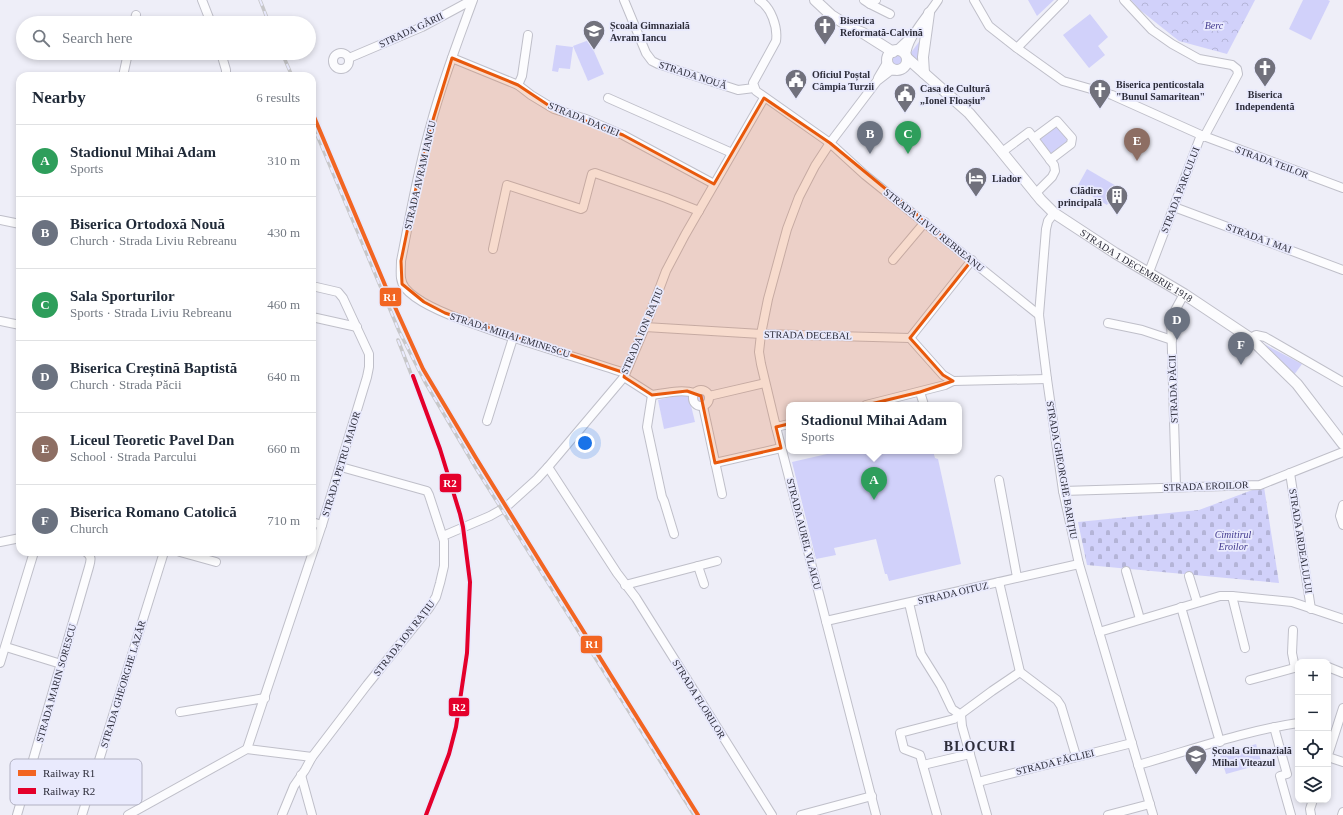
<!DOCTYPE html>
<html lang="en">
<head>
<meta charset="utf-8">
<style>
  body { margin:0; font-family:"Times New Roman",serif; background:#f6f6f7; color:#1f2937 }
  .controls { position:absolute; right:12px; bottom:12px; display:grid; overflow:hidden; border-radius:8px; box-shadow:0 2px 6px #0003 }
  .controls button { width:36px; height:36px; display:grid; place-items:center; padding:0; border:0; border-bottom:1px solid #e0e1e3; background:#fff; color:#1f2937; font:20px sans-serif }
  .you { position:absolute; left:585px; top:443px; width:14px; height:14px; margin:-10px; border:3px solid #fff; border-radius:50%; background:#1a73e8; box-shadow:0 0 0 6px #1a73e833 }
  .badge { display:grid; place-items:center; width:26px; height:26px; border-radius:50%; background:#0b8043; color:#fff; font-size:13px; font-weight:700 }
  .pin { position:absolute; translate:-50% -33px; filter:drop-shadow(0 1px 2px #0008) }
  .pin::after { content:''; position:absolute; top:21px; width:14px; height:12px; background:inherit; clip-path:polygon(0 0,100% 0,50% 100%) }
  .popup { position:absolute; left:786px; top:402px; width:176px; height:52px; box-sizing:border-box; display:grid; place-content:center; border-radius:8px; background:#fff; filter:drop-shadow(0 1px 3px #0005); font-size:13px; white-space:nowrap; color:#747a83 }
  .popup b { font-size:15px; color:#1f2937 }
  .popup::after { content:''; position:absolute; left:50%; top:100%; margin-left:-8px; border:8px solid transparent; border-top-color:#fff }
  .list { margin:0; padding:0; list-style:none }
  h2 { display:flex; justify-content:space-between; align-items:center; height:52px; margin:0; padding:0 16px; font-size:17px }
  h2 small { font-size:13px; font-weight:400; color:#747a83 }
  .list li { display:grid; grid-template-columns:26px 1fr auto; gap:12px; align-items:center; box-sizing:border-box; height:72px; padding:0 16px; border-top:1px solid #e0e1e3 }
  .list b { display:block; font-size:15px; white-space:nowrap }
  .list p { margin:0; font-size:13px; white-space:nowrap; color:#747a83 }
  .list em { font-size:13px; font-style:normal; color:#747a83 }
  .icon { flex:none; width:22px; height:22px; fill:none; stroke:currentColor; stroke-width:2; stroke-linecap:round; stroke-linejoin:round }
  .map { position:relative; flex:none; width:1343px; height:815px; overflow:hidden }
  .search { position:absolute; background:#fff; box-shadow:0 2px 6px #0003; left:16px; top:16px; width:300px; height:44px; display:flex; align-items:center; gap:10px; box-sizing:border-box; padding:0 14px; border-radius:22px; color:#747a83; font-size:15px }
  .panel { position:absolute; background:#fff; box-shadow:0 2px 6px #0003; left:16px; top:72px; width:300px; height:484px; border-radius:12px }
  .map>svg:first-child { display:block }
  .green { fill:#d1d1fa }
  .forest { fill:url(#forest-crowns) }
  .cemetery { fill:url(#cemetery-stones) }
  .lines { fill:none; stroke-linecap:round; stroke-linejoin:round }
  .minor-casing { stroke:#bfbfc9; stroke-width:10 }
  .major-casing { stroke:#bfbfc9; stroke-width:12 }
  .minor { stroke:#fcfcfe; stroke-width:8 }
  .major { stroke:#fcfcfe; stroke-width:10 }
  .rail-casing { stroke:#c7c7c9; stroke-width:3.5 }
  .rail { stroke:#e9eafd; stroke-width:2; stroke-dasharray:6; stroke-linecap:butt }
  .rail-1-casing { stroke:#e9eafd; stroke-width:7 }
  .rail-2-casing { stroke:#e9eafd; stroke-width:7 }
  .rail-1 { stroke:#f26522; stroke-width:4 }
  .rail-2 { stroke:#e4002b; stroke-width:4 }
  .marked { fill:#e8590c; fill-opacity:0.2; stroke:#e8590c; stroke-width:3; stroke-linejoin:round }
  .labels { text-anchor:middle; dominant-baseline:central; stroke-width:3.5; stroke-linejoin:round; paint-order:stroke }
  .poi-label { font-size:10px; font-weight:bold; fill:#2d2d3a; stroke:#e9eafd; text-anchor:start }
  .park-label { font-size:10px; font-style:italic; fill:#42398e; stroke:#e9eafd }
  .street-label { font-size:10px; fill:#2d2d3a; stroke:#e9eafd }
  .district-label { font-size:14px; font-weight:bold; letter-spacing:1px; fill:#2d2d3a; stroke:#e9eafd }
  .key { fill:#e9eafd; stroke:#b1b1c2; stroke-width:1 }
  .key-label { font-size:11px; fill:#2d2d3a }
  .line-badge { stroke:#e9eafd; stroke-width:1.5 }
  .badge-label { font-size:11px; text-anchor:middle; font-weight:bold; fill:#fff }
</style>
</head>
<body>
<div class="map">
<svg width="1343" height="815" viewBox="0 0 1343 815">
  <defs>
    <pattern id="forest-crowns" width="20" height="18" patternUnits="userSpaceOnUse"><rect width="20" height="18" fill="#d1d1fa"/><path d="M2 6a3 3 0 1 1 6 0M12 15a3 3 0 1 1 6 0" fill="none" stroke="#b4b4d7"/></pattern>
    <pattern id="cemetery-stones" width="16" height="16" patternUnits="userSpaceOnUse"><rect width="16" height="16" fill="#d1d1fa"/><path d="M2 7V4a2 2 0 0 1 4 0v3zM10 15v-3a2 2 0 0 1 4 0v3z" fill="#b4b4d7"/></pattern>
  </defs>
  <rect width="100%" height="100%" fill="#eeeef8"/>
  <g class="green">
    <polygon points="1028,0 1054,0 1037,16"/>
    <polygon points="1303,0 1328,0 1330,1 1311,40 1289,29"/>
    <polygon points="1090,14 1108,37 1098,46 1105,55 1089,68 1063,35"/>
    <polygon points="924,35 920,61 910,54"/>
    <polygon points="589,40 604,74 588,81 573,46"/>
    <polygon points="556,45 573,47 570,69 559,68 558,72 552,71"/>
    <circle cx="898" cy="60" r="6"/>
    <polygon points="1057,123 1071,141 1050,157 1037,139"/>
    <polygon points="1087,169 1118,187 1107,205 1077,187"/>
    <polygon points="1264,344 1302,364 1294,375"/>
    <circle cx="701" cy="398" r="6"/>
    <polygon points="688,393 695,422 664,429 658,400"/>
    <polygon points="840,451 933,451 935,458 938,459 961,564 889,581 887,574 885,574 876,539 834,548 836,555 816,559 792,462"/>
    <polygon points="1256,744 1262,764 1226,774 1220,755"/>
  </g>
  <polygon class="forest" points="1131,0 1255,0 1227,54 1179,41 1140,10"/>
  <polygon class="cemetery" points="1264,487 1279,583 1087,565 1078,522 1199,510 1255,489"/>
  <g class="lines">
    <g class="minor-casing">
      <g id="minor">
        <polyline points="202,0 211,23"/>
        <path d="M473 0C458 41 442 82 431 124 418 169 410 216 401 261 401 271 399 280 405 288 419 305 456 318 477 325 526 343 576 357 625 373"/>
        <polyline points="624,0 646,53 652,61 658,64 738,90 754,88"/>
        <path d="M759 0C771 7 778 27 776 41L753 83 756 91 830 143 865 175 1039 315"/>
        <polyline points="864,0 870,4 876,0"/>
        <polyline points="974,0 989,26 1017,48 1063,81 1112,95 1201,135 1149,272"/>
        <polyline points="1124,0 1152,30 1172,44 1199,59 1232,65 1237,69 1238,74 1204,137"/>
        <polyline points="870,4 890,14"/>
        <polyline points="134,23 136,15"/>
        <polyline points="1017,48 1064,0"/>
        <polyline points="896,51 910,38"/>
        <polyline points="221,53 226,70 226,76"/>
        <circle cx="341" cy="61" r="8"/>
        <path d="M906 57C906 38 928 16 938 0"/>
        <polyline points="349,58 422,27 472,0"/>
        <polyline points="452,58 518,85 531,95 554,109 586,119 623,135 714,184"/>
        <polyline points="123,76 128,53"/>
        <polyline points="878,78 888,61"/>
        <polyline points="518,85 522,76 528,35"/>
        <polyline points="608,98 732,153"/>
        <polyline points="1201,135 1343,188"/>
        <polyline points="1034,138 1057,121 1072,138 1071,144 1050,160"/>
        <polyline points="1002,152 1029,132 1054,165 1055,171 1052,177 1035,194"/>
        <polyline points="1174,207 1343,270"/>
        <polyline points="1054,213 1048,221 1046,229 1039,315 1047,379 1063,491 1079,564 1153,815"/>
        <polyline points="0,220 20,224"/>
        <polyline points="493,249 507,185 581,209 583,208 592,174 595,173 666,198 699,211"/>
        <polyline points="893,260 925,222"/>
        <polyline points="312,317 357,327"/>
        <polyline points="0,321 20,325"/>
        <polyline points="1108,323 1142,330 1172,340"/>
        <polyline points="645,327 761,334 910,338 943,375 953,381"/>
        <polyline points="910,338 972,260"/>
        <polyline points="1250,338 1256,335 1265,337 1343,382"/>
        <path d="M624 377 652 395C666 393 681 389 695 393"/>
        <circle cx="701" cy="398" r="8"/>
        <polyline points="920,392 924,405"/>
        <polyline points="652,395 647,427 662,497 664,501 674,534"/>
        <polyline points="709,396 765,383"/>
        <polyline points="866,405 945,385 953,381 1047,379"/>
        <polyline points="703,406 722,494"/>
        <polyline points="487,421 513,338"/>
        <polyline points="776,427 789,424"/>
        <polyline points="715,463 781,448"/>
        <polyline points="548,467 617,573 636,598 772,815"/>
        <polyline points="1290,473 1311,609"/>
        <polyline points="999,480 1017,577"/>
        <polyline points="1176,487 1171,318 1184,294"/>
        <polyline points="1063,491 1260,485 1343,452"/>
        <polyline points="1343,505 1340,516 1343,525"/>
        <polyline points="312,522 322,525"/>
        <polyline points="443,536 490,516 506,507 537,479 548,467 624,377 645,327 666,271 685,235 764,98"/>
        <polyline points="0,542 20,538"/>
        <polyline points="180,552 216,562"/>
        <polyline points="698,566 704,584"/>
        <polyline points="1126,571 1140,619"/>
        <polyline points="1189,576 1197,602"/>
        <polyline points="999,582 1020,672"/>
        <polyline points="625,585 717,561"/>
        <polyline points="1232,596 1245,648"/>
        <polyline points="909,603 921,654 941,686 952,709 961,715"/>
        <polyline points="1181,607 1220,742"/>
        <polyline points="826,621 1079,564"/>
        <polyline points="1293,630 1292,653 1295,668"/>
        <polyline points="1099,632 1220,596 1232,596 1292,602 1343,619"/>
        <polyline points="6,647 61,664"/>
        <polyline points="0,663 34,552"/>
        <polyline points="1328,667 1343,673"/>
        <polyline points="1250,680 1298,667"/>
        <polyline points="180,712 265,698"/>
        <polyline points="961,715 962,726 987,815"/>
        <polyline points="1274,727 1287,774 1280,776 1291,815"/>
        <polyline points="247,749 322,525 367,377 369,367 369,354 343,298 338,292 312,286"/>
        <polyline points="1328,755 1343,708"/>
        <polyline points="1328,757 1343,762"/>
        <polyline points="923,765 970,754"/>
        <path d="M1138 765C1191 750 1244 731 1298 723"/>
        <polyline points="301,775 312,815"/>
        <polyline points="978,782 1132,743"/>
        <path d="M17 815 89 567C91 560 92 556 86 552"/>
        <polyline points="82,815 164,552"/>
        <polyline points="128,815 247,749 312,757"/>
        <polyline points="282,815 294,786 305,770 312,757 367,685 429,608 436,597 440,583 444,566 444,541 429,495 427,491 341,467"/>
        <polyline points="801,815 872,796"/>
        <polyline points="876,815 776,427 761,364 759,352 761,334 768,299 787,229 799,197 815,166 830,143 877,81 890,71 897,70"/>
        <polyline points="937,815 920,755 904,749 900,733 954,719 992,691 1020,672 1057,700 1061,706 1076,756"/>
        <polyline points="1108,815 1150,804"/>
        <polyline points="1311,815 1310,809 1313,800"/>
        <polyline points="1342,815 1343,812"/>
      </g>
    </g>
    <g class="major-casing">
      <g id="major">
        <polyline points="815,0 831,15 853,29 863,33 893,52"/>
        <circle cx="897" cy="60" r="10"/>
        <path id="s1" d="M907 58 969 113 993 141 1041 200 1054 213 1115 253 1184 294 1250 338 1297 384 1343 444"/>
        <polyline points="924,73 923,57 929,13"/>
      </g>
    </g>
    <use href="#minor" class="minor"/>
    <use href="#major" class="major"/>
    <g class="rail-casing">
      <g id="rail">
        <polyline points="260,0 269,23"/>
        <polyline points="282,53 292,76"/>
        <polyline points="312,123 399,331 425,382 477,470 694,815"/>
        <polyline points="398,340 440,449 460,514 463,527 470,582 467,653 456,727 449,754 426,815"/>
      </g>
    </g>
    <use href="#rail" class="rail"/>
    <g class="rail-1-casing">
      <polyline id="rail-1" points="312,112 385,285 423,369 476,458 549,576 698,815"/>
    </g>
    <g class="rail-2-casing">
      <polyline id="rail-2" points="413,376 440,449 460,514 463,527 470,582 467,653 456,727 449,754 426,815"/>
    </g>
    <use href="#rail-1" class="rail-1"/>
    <use href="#rail-2" class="rail-2"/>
  </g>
  <path class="marked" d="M452 58 518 85 554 109 623 135 714 184 764 98 830 143 972 260 910 338 943 375 953 381 920 392 776 427 781 448 715 463 701 396 687 391 652 395 624 377 625 373 445 313 424 302 402 284 401 261 424 149Z"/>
  <defs>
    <g id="church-pin" transform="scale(1.15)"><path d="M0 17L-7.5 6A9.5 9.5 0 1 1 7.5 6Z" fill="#71717c" stroke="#e9eafd"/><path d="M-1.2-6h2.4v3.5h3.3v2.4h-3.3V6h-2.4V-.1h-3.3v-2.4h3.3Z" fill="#fff"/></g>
    <g id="school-pin" transform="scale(1.15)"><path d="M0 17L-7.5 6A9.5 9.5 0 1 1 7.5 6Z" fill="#71717c" stroke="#e9eafd"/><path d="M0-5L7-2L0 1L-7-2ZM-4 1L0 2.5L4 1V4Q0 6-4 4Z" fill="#fff"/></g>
    <g id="civic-pin" transform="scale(1.15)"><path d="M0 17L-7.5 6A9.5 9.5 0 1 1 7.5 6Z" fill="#71717c" stroke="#e9eafd"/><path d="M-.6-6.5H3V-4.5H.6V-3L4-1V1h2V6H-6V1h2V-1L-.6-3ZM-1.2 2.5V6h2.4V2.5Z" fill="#fff"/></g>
    <g id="hotel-pin" transform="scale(1.15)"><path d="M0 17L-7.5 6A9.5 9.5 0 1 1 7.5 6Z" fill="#71717c" stroke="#e9eafd"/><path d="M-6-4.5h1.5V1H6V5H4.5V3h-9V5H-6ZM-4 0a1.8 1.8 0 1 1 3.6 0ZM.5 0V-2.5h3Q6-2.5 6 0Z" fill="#fff"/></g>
    <g id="building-pin" transform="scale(1.15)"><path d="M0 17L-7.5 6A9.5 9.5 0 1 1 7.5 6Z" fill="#71717c" stroke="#e9eafd"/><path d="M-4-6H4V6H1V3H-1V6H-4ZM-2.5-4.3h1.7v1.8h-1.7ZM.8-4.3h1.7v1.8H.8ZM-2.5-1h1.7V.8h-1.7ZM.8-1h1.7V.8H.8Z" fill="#fff"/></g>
  </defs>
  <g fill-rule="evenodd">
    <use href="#church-pin" x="825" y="26"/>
    <use href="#school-pin" x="594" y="31"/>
    <use href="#church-pin" x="1265" y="68"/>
    <use href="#civic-pin" x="796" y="80"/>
    <use href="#church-pin" x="1100" y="90"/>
    <use href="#civic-pin" x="905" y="94"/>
    <use href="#hotel-pin" x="976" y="178"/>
    <use href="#building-pin" x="1117" y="196"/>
    <use href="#school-pin" x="1196" y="756"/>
  </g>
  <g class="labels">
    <g class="poi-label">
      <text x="840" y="20">Biserica<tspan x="840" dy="12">Reformată-Calvină</tspan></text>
      <text x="610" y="25">Școala Gimnazială<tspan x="610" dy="12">Avram Iancu</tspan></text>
      <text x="812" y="74">Oficiul Poștal<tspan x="812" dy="12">Câmpia Turzii</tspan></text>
      <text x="1116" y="84">Biserica penticostala<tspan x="1116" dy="12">"Bunul Samaritean"</tspan></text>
      <text x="920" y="88">Casa de Cultură<tspan x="920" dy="12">„Ionel Floașiu”</tspan></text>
      <text x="1265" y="94" text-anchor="middle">Biserica<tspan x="1265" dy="12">Independentă</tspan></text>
      <text x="992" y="178">Liador</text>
      <text x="1102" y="190" text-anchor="end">Clădire<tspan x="1102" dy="12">principală</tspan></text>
      <text x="1212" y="750">Școala Gimnazială<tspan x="1212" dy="12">Mihai Viteazul</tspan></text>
    </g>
    <g class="park-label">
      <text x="1214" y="25">Berc</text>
      <text x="1233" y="534">Cimitirul<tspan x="1233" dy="12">Eroilor</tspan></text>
    </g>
    <g class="street-label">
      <text transform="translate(411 30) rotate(-25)">STRADA GĂRII</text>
      <text transform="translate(693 75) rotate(18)">STRADA NOUĂ</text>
      <text transform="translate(584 119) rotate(22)">STRADA DACIEI</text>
      <text transform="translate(1272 162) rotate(20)">STRADA TEILOR</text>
      <text transform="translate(420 175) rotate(-77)">STRADA AVRAM IANCU</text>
      <text transform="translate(1180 190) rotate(-69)">STRADA PARCULUI</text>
      <text transform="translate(934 230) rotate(39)">STRADA LIVIU REBREANU</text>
      <text transform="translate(1259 238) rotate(20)">STRADA 1 MAI</text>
      <text stroke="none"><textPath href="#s1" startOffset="312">STRADA 1 DECEMBRIE 1918</textPath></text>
      <text transform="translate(642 331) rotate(-67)">STRADA ION RAȚIU</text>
      <text transform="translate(510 335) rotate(18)">STRADA MIHAI EMINESCU</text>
      <text transform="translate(808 335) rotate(1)">STRADA DECEBAL</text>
      <text transform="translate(1173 389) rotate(-92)">STRADA PĂCII</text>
      <text transform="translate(341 464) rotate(-73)">STRADA PETRU MAIOR</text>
      <text transform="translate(1062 470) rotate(80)">STRADA GHEORGHE BARIȚIU</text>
      <text transform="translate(1206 486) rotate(-2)">STRADA EROILOR</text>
      <text transform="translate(804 534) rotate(76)">STRADA AUREL VLAICU</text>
      <text transform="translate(1301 541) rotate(81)">STRADA ARDEALULUI</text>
      <text transform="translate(953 593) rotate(-13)">STRADA OITUZ</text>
      <text transform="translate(404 638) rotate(-52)">STRADA ION RAȚIU</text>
      <text transform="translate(56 683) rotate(-74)">STRADA MARIN SORESCU</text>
      <text transform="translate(123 684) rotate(-73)">STRADA GHEORGHE LAZĂR</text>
      <text transform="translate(699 699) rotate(58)">STRADA FLORILOR</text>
      <text transform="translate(1055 762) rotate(-14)">STRADA FĂCLIEI</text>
    </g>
    <g class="district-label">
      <text x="980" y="746">BLOCURI</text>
    </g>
  </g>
  <rect x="10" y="759" width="132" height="46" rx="6" class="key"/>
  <rect x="18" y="770" width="18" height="6" fill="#f26522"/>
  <rect x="18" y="788" width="18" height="6" fill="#e4002b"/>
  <g class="key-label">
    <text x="43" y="777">Railway R1</text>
    <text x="43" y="795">Railway R2</text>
  </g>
  <g class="line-badge">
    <rect x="379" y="287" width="23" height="20" rx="4" fill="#f26522"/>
    <rect x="439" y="473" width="23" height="20" rx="4" fill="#e4002b"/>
    <rect x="580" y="635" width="23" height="19" rx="4" fill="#f26522"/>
    <rect x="448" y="697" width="22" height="20" rx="4" fill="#e4002b"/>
  </g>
  <g class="badge-label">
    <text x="390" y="301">R1</text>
    <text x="450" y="487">R2</text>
    <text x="592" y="648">R1</text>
    <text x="459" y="711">R2</text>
  </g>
</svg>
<div class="controls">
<button>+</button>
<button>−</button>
<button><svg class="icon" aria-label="locate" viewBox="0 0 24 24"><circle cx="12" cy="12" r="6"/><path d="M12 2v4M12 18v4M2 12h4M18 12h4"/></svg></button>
<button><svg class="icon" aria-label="layers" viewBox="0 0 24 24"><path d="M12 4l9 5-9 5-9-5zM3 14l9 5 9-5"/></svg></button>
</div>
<div class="you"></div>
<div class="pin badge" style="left:874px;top:500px;background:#2e9e5b">A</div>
<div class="popup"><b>Stadionul Mihai Adam</b>Sports</div>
<div class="pin badge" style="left:870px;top:154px;background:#6b7280">B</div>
<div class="pin badge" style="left:908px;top:154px;background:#2e9e5b">C</div>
<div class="pin badge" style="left:1177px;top:340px;background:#6b7280">D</div>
<div class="pin badge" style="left:1137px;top:161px;background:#8d6e63">E</div>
<div class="pin badge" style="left:1241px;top:365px;background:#6b7280">F</div>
<div class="search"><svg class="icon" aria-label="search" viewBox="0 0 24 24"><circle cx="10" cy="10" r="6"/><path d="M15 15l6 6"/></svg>Search here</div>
<section class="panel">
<h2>Nearby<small>6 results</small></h2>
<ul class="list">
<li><span class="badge" style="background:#2e9e5b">A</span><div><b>Stadionul Mihai Adam</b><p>Sports</p></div><em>310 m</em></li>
<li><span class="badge" style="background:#6b7280">B</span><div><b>Biserica Ortodoxă Nouă</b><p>Church · Strada Liviu Rebreanu</p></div><em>430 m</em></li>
<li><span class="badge" style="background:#2e9e5b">C</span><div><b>Sala Sporturilor</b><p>Sports · Strada Liviu Rebreanu</p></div><em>460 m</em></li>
<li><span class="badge" style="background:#6b7280">D</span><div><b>Biserica Creștină Baptistă</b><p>Church · Strada Păcii</p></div><em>640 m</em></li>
<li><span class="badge" style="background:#8d6e63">E</span><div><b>Liceul Teoretic Pavel Dan</b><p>School · Strada Parcului</p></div><em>660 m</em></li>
<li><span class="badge" style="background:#6b7280">F</span><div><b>Biserica Romano Catolică</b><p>Church</p></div><em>710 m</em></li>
</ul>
</section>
</div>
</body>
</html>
